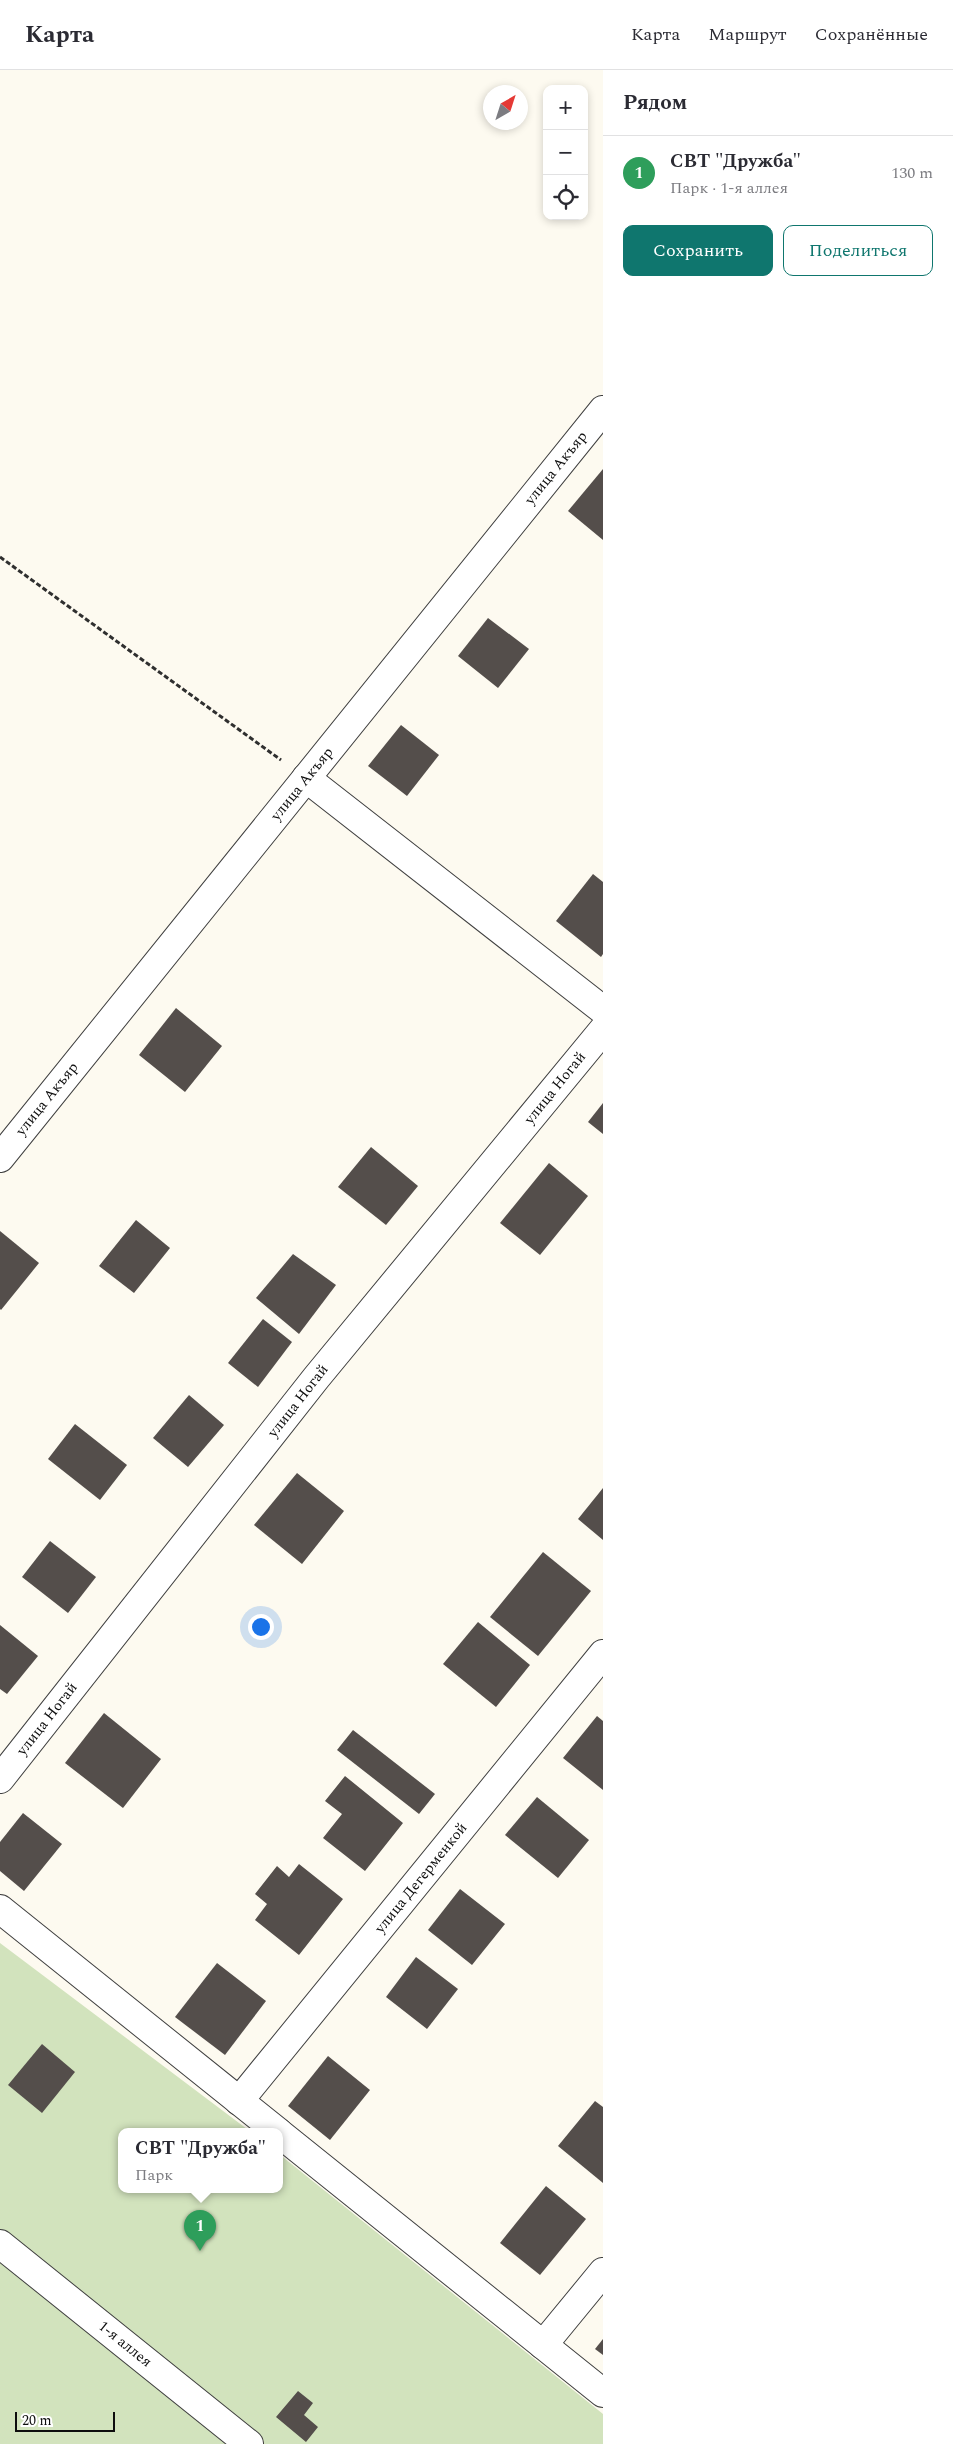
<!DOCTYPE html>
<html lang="ru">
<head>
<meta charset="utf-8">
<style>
  body { margin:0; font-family:Spectral,serif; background:#f2f2f3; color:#2b2b33 }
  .controls { position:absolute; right:15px; top:15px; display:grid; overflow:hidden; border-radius:10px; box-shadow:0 2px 8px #0003 }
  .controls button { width:45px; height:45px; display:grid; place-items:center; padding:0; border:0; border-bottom:1px solid #e1e1e2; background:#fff; color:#2b2b33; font:25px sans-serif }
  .compass { position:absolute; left:483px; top:15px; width:45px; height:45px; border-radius:50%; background:#fff; box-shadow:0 2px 8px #0003; rotate:39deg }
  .scale { position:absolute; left:15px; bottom:12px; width:100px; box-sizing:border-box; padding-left:5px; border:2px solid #0d0d0d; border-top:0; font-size:14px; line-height:18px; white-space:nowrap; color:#0d0d0d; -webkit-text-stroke:4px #fff; paint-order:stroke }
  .you { position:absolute; left:260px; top:1556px; width:18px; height:18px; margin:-12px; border:4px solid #fff; border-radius:50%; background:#1a73e8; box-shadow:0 0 0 8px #1a73e833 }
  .badge { display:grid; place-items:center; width:32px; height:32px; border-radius:50%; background:#0f766e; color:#fff; font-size:16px; font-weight:700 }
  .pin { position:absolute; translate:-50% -41px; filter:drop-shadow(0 1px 2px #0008) }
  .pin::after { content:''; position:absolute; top:26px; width:18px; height:15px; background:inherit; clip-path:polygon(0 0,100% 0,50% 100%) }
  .popup { position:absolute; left:118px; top:2058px; width:165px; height:65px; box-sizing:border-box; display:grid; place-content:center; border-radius:10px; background:#fff; filter:drop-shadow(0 1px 4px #0005); font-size:16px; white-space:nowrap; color:#7c7c81 }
  .popup b { font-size:19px; color:#2b2b33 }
  .popup::after { content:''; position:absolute; left:50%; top:100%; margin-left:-10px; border:10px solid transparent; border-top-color:#fff }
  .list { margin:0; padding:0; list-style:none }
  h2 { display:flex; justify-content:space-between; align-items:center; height:65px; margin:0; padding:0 20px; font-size:21px }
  h2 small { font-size:16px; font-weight:400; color:#7c7c81 }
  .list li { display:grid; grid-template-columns:32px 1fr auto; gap:15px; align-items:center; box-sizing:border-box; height:75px; padding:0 20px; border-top:1px solid #e1e1e2 }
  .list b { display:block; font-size:19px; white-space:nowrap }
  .list p { margin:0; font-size:16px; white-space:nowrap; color:#7c7c81 }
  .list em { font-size:16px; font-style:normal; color:#7c7c81 }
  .actions { display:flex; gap:10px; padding:15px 20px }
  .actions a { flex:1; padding:11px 0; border:1px solid #0f766e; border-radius:10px; text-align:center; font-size:18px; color:#0f766e }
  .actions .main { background:#0f766e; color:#fff }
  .icon { flex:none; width:28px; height:28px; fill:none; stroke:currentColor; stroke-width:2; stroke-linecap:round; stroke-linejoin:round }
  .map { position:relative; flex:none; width:603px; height:2374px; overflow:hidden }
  header { display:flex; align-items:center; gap:30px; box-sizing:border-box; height:70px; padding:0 25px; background:#fff; border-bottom:1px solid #e1e1e2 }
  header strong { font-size:24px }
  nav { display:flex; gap:28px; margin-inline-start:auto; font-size:18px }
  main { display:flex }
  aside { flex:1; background:#fff }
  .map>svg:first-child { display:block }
  .green { fill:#d2e3bd }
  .building { fill:#544e4b }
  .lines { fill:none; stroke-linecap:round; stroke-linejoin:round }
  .minor-casing { stroke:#404040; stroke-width:30 }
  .path { stroke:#2f2f2f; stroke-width:3; stroke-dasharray:5 2.5; stroke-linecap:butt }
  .minor { stroke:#fff; stroke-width:28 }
  .labels { text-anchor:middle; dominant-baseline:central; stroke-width:5; stroke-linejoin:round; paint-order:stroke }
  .street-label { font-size:15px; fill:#0d0d0d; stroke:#fff }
</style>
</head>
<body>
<header>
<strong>Карта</strong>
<nav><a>Карта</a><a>Маршрут</a><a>Сохранённые</a></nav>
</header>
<main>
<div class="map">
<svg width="603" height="2374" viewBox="0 0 603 2374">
  <rect width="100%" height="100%" fill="#fdfaf0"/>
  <polygon class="green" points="0,1873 251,2062 121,2062 121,2120 279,2120 279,2084 603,2344 603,2374 0,2374"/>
  <g class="building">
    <polygon points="603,399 603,470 568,441"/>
    <polygon points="488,548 529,579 498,618 458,586"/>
    <polygon points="401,655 439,685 407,726 368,696"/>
    <polygon points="593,804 603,812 603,884 601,887 556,851"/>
    <polygon points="176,938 222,976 185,1022 139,985"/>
    <polygon points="603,1033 603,1064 588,1052"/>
    <polygon points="371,1077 418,1116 386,1155 338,1117"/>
    <polygon points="549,1093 588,1126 540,1185 500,1153"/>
    <polygon points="136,1150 170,1178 134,1223 99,1196"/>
    <polygon points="0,1161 39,1193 1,1240 0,1239"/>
    <polygon points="293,1184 336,1215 299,1264 256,1228"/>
    <polygon points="263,1249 292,1272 258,1317 228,1293"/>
    <polygon points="189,1325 224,1355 188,1397 153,1368"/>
    <polygon points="75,1354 127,1395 100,1430 48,1389"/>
    <polygon points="297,1403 344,1441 302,1494 254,1455"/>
    <polygon points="603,1418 603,1470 578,1449"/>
    <polygon points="50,1471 96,1507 68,1543 22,1507"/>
    <polygon points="543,1482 591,1521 538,1586 490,1547"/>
    <polygon points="478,1552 530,1595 496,1637 443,1594"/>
    <polygon points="0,1555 38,1586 7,1624 0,1619"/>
    <polygon points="104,1643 161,1689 123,1738 65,1693"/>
    <polygon points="597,1646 603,1651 603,1720 563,1688"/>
    <polygon points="353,1660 435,1724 419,1744 337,1680"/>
    <polygon points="345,1706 403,1753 365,1801 323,1768 342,1744 325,1731"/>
    <polygon points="537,1727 589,1770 558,1808 505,1765"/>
    <polygon points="23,1743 62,1774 24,1821 0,1801 0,1772"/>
    <polygon points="299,1794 343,1829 299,1885 255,1850 267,1834 255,1824 277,1796 289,1807"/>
    <polygon points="460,1819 505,1854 472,1895 428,1860"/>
    <polygon points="416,1887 458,1919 427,1959 386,1927"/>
    <polygon points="217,1893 266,1931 225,1985 175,1947"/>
    <polygon points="42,1974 75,2002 42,2043 8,2015"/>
    <polygon points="328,1986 370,2020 330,2070 288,2036"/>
    <polygon points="595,2031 603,2037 603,2113 558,2076"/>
    <polygon points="546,2116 586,2149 540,2205 500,2173"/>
    <polygon points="603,2269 603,2285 595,2279"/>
    <polygon points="298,2321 313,2333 304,2345 318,2357 306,2372 276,2347"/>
  </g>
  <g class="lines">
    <g class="minor-casing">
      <g id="minor">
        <polyline points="306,708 603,940"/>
        <polyline points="0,1088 603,340"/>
        <polyline points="0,1709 316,1308 603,960"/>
        <polyline points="0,1839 278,2062"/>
        <polyline points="239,2031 603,1584"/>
        <polyline points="279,2063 603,2323"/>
        <polyline points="0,2174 249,2374"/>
        <polyline points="543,2275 603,2202"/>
      </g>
    </g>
    <polyline class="path" points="0,487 281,690"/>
    <use href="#minor" class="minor"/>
  </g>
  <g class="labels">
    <g class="street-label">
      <text transform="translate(556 398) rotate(-51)">улица Акъяр</text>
      <text transform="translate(302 714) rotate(-51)">улица Акъяр</text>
      <text transform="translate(555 1018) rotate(-51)">улица Ногай</text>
      <text transform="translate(47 1029) rotate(-51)">улица Акъяр</text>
      <text transform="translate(298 1331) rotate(-52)">улица Ногай</text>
      <text transform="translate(47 1649) rotate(-52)">улица Ногай</text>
      <text transform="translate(421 1808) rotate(-51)">улица Дегерменкой</text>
      <text transform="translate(125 2274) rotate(39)">1-я аллея</text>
    </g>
  </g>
</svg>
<div class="controls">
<button>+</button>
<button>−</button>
<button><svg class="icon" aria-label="locate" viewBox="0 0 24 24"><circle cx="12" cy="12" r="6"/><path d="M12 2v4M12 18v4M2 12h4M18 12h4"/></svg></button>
</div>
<svg class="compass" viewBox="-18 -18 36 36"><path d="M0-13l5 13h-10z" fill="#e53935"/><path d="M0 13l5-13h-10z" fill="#7c7c81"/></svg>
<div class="scale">20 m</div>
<div class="you"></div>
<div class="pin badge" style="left:200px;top:2181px;background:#2e9e5b">1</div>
<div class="popup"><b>СВТ &quot;Дружба&quot;</b>Парк</div>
</div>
<aside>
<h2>Рядом<small></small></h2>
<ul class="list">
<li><span class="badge" style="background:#2e9e5b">1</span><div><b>СВТ &quot;Дружба&quot;</b><p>Парк · 1-я аллея</p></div><em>130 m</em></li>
</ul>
<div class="actions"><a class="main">Сохранить</a><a>Поделиться</a></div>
</aside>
</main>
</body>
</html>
